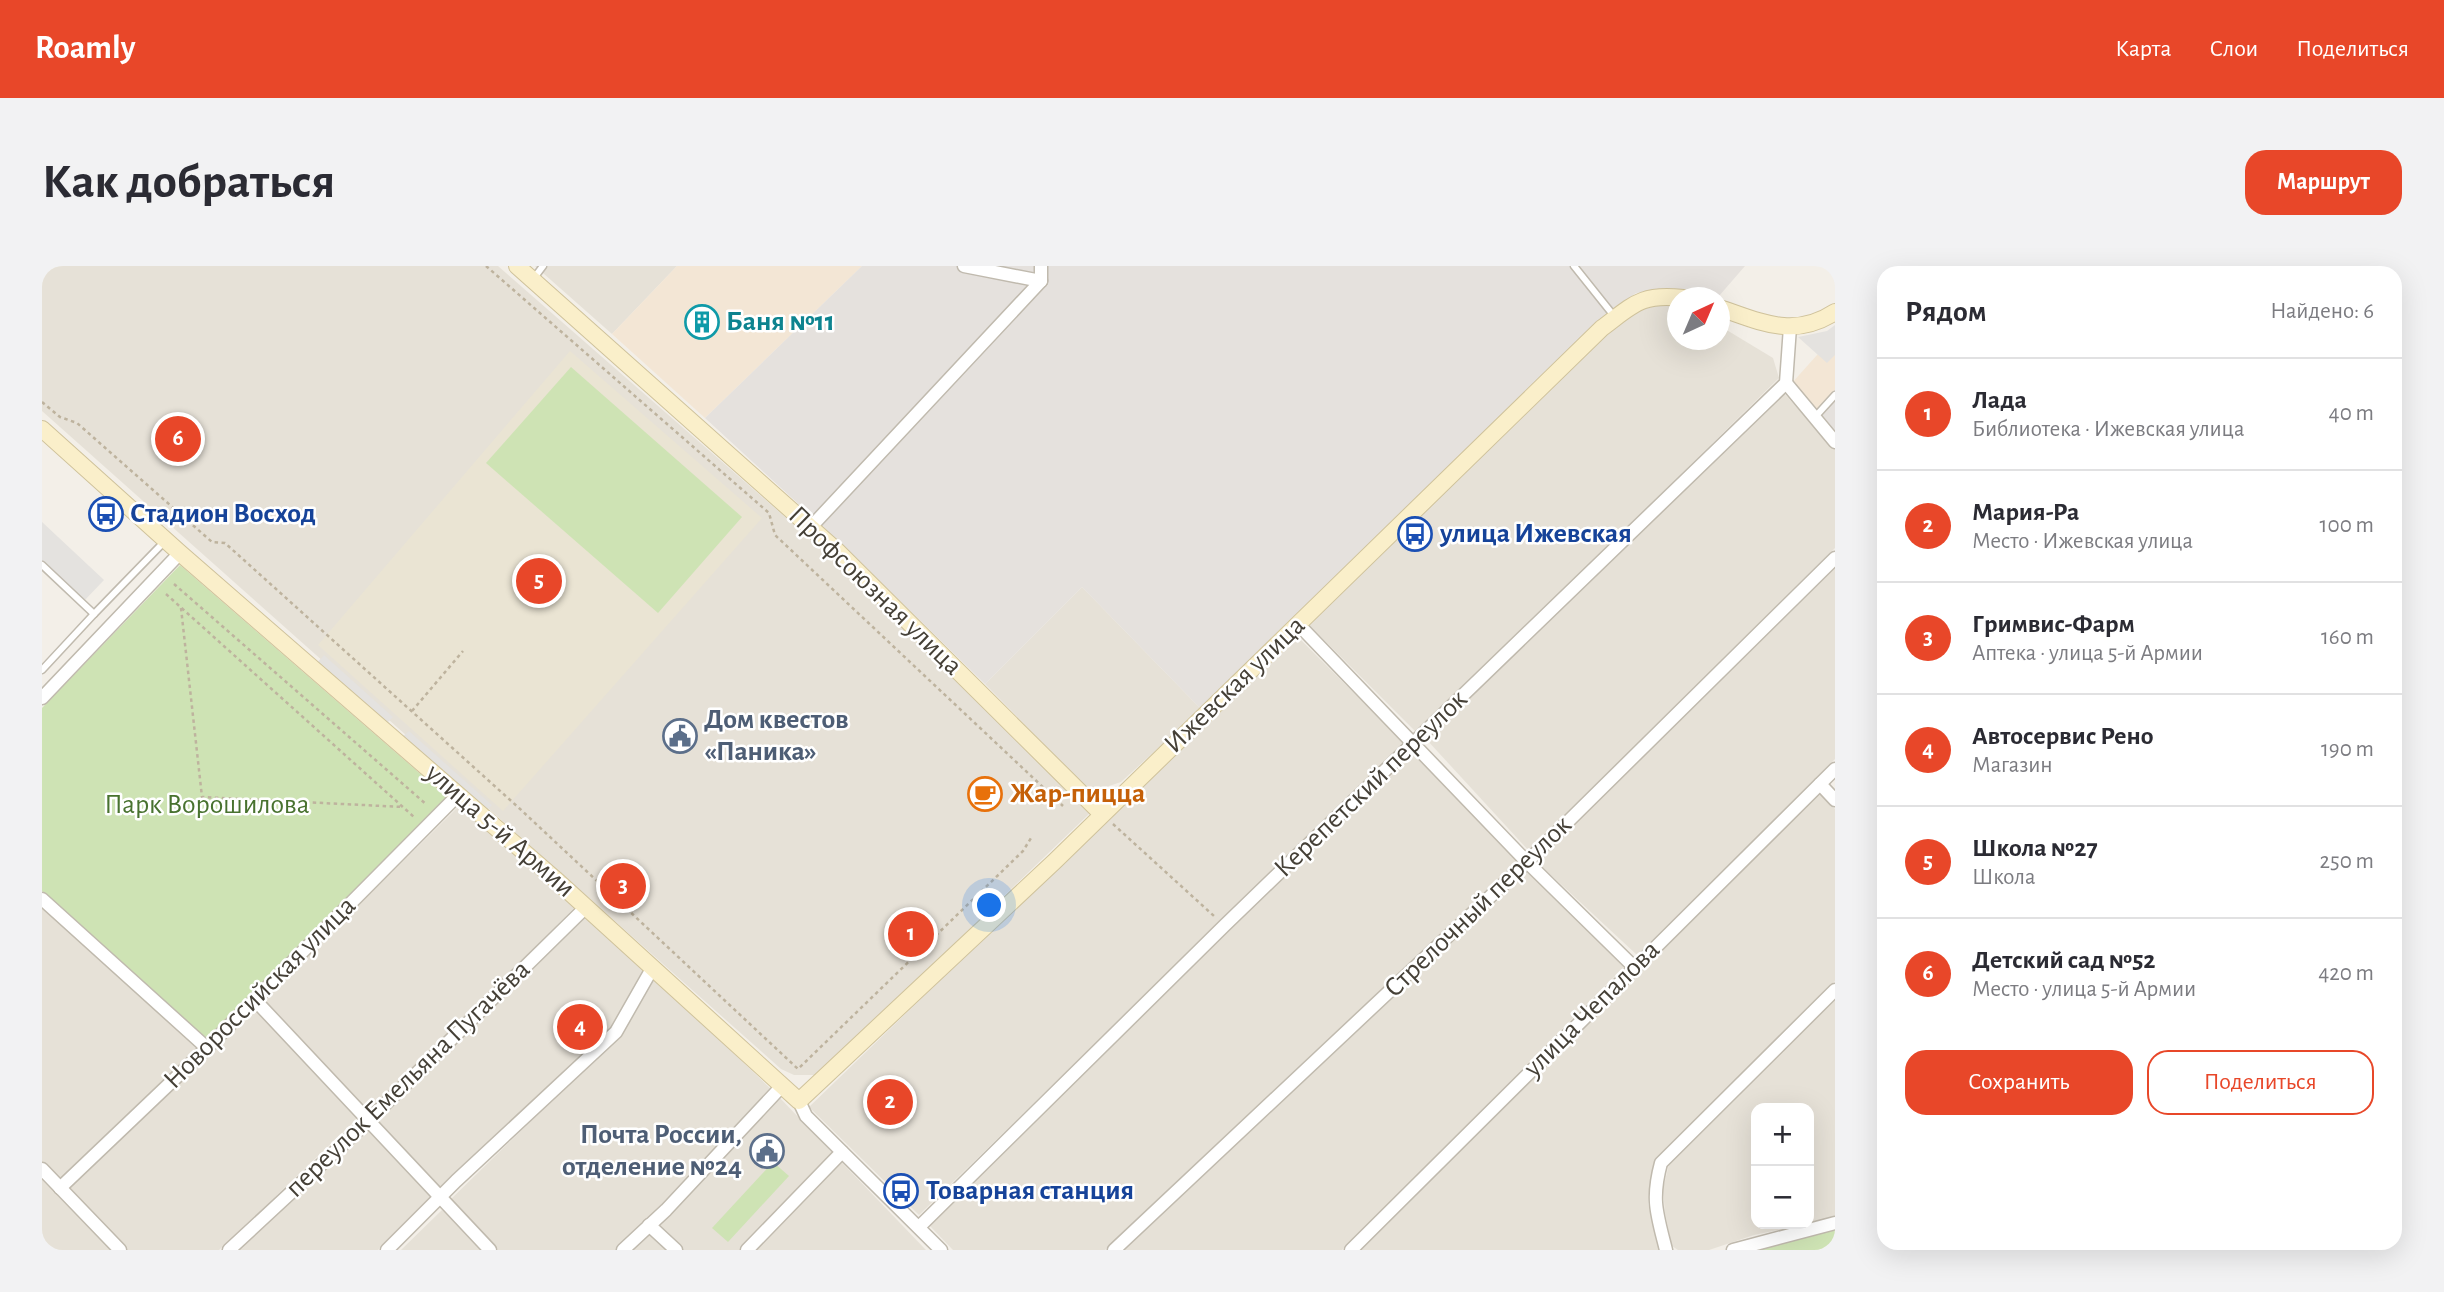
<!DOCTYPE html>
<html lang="ru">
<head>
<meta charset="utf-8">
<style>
  body { margin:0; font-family:"Alegreya Sans",sans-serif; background:#f2f2f3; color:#2b2b33 }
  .controls { position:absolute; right:21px; bottom:21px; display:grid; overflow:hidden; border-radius:14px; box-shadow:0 7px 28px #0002 }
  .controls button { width:63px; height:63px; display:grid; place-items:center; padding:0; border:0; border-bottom:2px solid #e1e1e2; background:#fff; color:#2b2b33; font:35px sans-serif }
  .compass { position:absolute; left:1625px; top:21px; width:63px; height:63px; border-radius:50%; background:#fff; box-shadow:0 7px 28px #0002; rotate:44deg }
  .you { position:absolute; left:948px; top:640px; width:24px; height:24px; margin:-18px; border:5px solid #fff; border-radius:50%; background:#1a73e8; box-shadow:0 0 0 10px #1a73e833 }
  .badge { display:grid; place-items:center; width:46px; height:46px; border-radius:50%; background:#e84729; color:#fff; font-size:23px; font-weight:700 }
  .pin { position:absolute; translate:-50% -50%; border:4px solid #fff; box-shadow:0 2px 7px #0006 }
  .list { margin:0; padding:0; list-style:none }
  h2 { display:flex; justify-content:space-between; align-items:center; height:91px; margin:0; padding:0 28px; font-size:30px }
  h2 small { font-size:23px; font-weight:400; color:#7c7c81 }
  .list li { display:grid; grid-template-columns:46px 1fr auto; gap:21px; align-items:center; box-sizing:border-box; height:112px; padding:0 28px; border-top:2px solid #e1e1e2 }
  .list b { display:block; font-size:26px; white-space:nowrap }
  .list p { margin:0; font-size:23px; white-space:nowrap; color:#7c7c81 }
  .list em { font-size:23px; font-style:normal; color:#7c7c81 }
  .actions { display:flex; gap:14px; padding:21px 28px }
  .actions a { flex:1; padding:16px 0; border:2px solid #e84729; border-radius:21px; text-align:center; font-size:24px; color:#e84729 }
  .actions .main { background:#e84729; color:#fff }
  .map { position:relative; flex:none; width:1793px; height:984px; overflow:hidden; border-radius:21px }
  header { display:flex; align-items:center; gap:42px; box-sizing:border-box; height:98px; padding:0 35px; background:#e84729; color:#fff }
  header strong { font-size:33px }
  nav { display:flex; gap:38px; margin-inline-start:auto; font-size:24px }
  .intro { display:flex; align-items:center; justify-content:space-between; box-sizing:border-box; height:168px; padding:0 42px }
  h1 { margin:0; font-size:49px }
  .button { padding:18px 32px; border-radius:21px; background:#e84729; color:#fff; font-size:24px; font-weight:700 }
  main { display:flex; gap:42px; padding:0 42px }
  aside { flex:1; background:#fff; border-radius:21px; box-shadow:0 7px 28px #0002 }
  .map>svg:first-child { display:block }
  .residential { fill:#e6e1d7 }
  .commercial { fill:#f3e6d5 }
  .industrial { fill:#e5e1dd }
  .education { fill:#eae4d3 }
  .green { fill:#cee3b4 }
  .parking { fill:#e4e2df }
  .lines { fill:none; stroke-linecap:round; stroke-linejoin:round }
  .lane-casing { stroke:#c0baae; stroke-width:9 }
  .street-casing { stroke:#c0baae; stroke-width:15 }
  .secondary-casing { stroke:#cfc29b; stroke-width:18 }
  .path { stroke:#beb39e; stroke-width:2.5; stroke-dasharray:3.5 3.5; stroke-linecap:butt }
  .lane { stroke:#fff; stroke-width:6 }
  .street { stroke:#fff; stroke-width:12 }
  .secondary { stroke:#faefca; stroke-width:16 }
  .labels { text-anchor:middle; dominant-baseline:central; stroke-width:5; stroke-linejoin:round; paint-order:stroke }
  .culture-label { font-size:28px; font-weight:bold; fill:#0d838f; stroke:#fff; text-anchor:start }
  .transit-label { font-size:28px; font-weight:bold; fill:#164399; stroke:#fff; text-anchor:start }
  .street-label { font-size:28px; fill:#454037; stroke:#fff }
  .service-label { font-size:28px; font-weight:bold; fill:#4e5e75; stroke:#fff; text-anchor:start }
  .food-label { font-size:28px; font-weight:bold; fill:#c56008; stroke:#fff; text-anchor:start }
  .park-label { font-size:28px; fill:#48722f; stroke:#fff }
</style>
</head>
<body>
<header>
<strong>Roamly</strong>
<nav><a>Карта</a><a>Слои</a><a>Поделиться</a></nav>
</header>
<div class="intro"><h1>Как добраться</h1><a class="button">Маршрут</a></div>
<main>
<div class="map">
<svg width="1793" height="984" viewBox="0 0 1793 984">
  <rect width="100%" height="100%" fill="#f3efe8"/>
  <g class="residential">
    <polygon points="0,0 456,0 790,292 1048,547 776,809 752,809 739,803 0,145"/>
    <polygon points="493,0 635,0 570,68"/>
    <polygon points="1624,37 1635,39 1636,74 1678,74 1678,60 1731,92 1737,112 1375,467 1267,359 1565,67 1601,41"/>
    <polygon points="1740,125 1793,184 1793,282 1487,585 1385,474"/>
    <polygon points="1793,302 1793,493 1595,689 1494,595"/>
    <polygon points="1040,321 1159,443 1079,516 1049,526 943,418"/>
    <polygon points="1255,370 1362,477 877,949 767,841"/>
    <polygon points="1372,488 1476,594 1063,984 911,984 887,959 1186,665"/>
    <polygon points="1778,527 1793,543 1793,715 1617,891 1608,918 1606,938 1618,984 1318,984"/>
    <polygon points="418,539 533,641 324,849 220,735"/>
    <polygon points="1486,606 1582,701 1300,984 1081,984"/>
    <polygon points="0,640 158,782 11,922 70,984 0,984"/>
    <polygon points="544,651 602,704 569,763 398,921 333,857"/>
    <polygon points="611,710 730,824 621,940 574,984 456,984 408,934 574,772"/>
    <polygon points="1793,732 1793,952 1767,957 1767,842 1714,842 1714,958 1764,958 1712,969 1667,984 1636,984 1630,980 1623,947 1621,923 1627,898"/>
    <polygon points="215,743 316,852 177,984 84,984 24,924"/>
    <polygon points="736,830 884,984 587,984"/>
    <polygon points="326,863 392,929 336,984 195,984"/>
    <polygon points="400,944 439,984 359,984"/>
  </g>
  <g class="commercial">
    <polygon points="635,0 820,0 663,152 570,68"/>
    <polygon points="1793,69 1793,124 1774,145 1749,118"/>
  </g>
  <g class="industrial">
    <polygon points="820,0 1703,0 1677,30 1654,24 1623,22 1594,27 1555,56 1159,443 1040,321 943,418 800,278 663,152"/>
    <polygon points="1793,124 1793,167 1774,145"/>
  </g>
  <polygon class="education" points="528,85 720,252 461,545 276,379"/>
  <g class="green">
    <polygon points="529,101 700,251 616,347 444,197"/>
    <polygon points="138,299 405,531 163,774 0,625 0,442"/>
    <polygon points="731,896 747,910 686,976 670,962"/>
    <polygon points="1793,963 1793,984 1715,984"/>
  </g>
  <g class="parking">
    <polygon points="1793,59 1793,89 1785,97 1756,71 1785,65"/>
    <polygon points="0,256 62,314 40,337 0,299"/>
    <polygon points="282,389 351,451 344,458 275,397"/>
    <polygon points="367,465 450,539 444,545 359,472"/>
  </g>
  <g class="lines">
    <g class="lane-casing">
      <g id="lane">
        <polyline points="1532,0 1572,50"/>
        <polyline points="492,12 501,0"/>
        <polyline points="1773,151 1793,129"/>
        <polyline points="0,299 52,348 123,275"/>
        <polyline points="0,404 52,348"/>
      </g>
    </g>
    <g class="street-casing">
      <g id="street">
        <polyline points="999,15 999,0"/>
        <polyline points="1744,117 1793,176"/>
        <polyline points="768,262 999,15 922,0"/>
        <polyline points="1257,359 1485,596 1592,701"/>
        <polyline points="0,432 138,287"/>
        <polyline points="1778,518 1793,534"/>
        <polyline points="0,633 165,782"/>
        <polyline points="213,734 448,984"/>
        <polyline points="757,835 764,850 899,984"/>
        <polyline points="0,903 78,984"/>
        <polyline points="18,922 165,782 416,529"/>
        <polyline points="607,959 634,984"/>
        <polyline points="877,961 1182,660 1744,117 1748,61"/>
        <polyline points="187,984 325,856 544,641"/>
        <polyline points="345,984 414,915 574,766 611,701"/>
        <polyline points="581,984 624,944 740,820"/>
        <polyline points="705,984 800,886"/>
        <polyline points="1072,984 1485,596 1793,292"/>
        <polyline points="1309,984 1793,503"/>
        <path d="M1624 984C1615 948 1609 934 1619 897L1793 724"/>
        <polyline points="1691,984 1793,957"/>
      </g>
    </g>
    <g class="secondary-casing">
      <g id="secondary">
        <polyline points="475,0 795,285 1060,548"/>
        <path d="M1678 42C1719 56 1752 73 1793 46"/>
        <path d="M0 163 138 287 513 613 757 835 1013 595 1560 62C1591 39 1599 27 1641 32"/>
      </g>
    </g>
    <g class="path">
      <polyline points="444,0 727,247 733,269 1021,540"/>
      <polyline points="0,136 18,151 35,157 170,276 183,277 477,542 756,803 981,585 989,572"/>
      <polyline points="132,318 385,539"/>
      <polyline points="124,328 372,551"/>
      <polyline points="139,342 160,531 361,541"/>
      <polyline points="370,445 421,385"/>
      <polyline points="1071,558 1172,650"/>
    </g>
    <use href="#lane" class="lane"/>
    <use href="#street" class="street"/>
    <use href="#secondary" class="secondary"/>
  </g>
  <defs>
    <g id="building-ring" transform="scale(1.75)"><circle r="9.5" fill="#fff" stroke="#0f9aa8" stroke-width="1.5"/><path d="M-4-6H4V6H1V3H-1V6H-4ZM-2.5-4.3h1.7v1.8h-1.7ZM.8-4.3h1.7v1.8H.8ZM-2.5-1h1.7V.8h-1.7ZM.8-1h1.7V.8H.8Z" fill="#0f9aa8"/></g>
    <g id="bus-ring" transform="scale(1.75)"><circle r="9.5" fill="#fff" stroke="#1a4fb4" stroke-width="1.5"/><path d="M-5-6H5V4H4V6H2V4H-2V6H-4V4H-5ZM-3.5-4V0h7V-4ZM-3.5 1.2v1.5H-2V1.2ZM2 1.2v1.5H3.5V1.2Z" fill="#1a4fb4"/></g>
    <g id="civic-ring" transform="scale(1.75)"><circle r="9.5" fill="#fff" stroke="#5c6f8a" stroke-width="1.5"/><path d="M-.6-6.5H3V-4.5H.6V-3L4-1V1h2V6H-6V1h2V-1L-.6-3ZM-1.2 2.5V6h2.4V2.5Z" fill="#5c6f8a"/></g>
    <g id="cafe-ring" transform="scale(1.75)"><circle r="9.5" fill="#fff" stroke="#e8710a" stroke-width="1.5"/><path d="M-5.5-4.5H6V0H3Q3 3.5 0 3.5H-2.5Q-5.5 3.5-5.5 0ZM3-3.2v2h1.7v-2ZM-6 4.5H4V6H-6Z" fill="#e8710a"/></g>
  </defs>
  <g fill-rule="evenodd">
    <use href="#building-ring" x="660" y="56"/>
    <use href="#bus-ring" x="64" y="248"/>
    <use href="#bus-ring" x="1373" y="268"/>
    <use href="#civic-ring" x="638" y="470"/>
    <use href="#cafe-ring" x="943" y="528"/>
    <use href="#civic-ring" x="725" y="885"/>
    <use href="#bus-ring" x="859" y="925"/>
  </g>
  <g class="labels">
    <g class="culture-label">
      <text x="684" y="56">Баня №11</text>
    </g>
    <g class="transit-label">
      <text x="88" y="248">Стадион Восход</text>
      <text x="1398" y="268">улица Ижевская</text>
      <text x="884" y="925">Товарная cтанция</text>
    </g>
    <g class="street-label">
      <text transform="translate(833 325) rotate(44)">Профсоюзная улица</text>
      <text transform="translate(1193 419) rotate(-44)">Ижевская улица</text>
      <text transform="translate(1329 518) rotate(-44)">Керепетский переулок</text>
      <text transform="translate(458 565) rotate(41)">улица 5-й Армии</text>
      <text transform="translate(1436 641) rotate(-44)">Стрелочный переулок</text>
      <text transform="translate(218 727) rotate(-45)">Новороссийская улица</text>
      <text transform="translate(1550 743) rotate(-45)">улица Чепалова</text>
      <text transform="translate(366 813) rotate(-44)">переулок Емельяна Пугачёва</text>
    </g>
    <g class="service-label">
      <text x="662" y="454">Дом квестов<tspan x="662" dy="32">«Паника»</tspan></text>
      <text x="700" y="869" text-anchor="end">Почта России,<tspan x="700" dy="32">отделение №24</tspan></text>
    </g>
    <g class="food-label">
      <text x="968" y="528">Жар-пицца</text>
    </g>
    <g class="park-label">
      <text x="165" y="539">Парк Ворошилова</text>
    </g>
  </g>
</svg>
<div class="controls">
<button>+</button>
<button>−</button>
</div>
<svg class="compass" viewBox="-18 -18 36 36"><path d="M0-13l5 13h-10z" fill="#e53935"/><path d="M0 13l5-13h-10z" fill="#7c7c81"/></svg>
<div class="you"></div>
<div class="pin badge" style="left:869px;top:668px">1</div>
<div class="pin badge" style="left:848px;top:836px">2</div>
<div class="pin badge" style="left:581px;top:620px">3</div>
<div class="pin badge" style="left:538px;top:761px">4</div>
<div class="pin badge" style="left:497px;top:315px">5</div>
<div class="pin badge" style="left:136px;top:173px">6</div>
</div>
<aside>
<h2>Рядом<small>Найдено: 6</small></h2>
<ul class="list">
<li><span class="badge">1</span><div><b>Лада</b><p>Библиотека · Ижевская улица</p></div><em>40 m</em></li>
<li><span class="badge">2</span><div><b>Мария-Ра</b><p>Место · Ижевская улица</p></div><em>100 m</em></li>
<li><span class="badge">3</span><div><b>Гримвис-Фарм</b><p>Аптека · улица 5-й Армии</p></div><em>160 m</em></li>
<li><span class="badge">4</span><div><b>Автосервис Рено</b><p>Магазин</p></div><em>190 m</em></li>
<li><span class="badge">5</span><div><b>Школа №27</b><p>Школа</p></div><em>250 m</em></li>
<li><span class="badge">6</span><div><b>Детский сад №52</b><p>Место · улица 5-й Армии</p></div><em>420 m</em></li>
</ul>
<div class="actions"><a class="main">Сохранить</a><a>Поделиться</a></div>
</aside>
</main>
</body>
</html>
